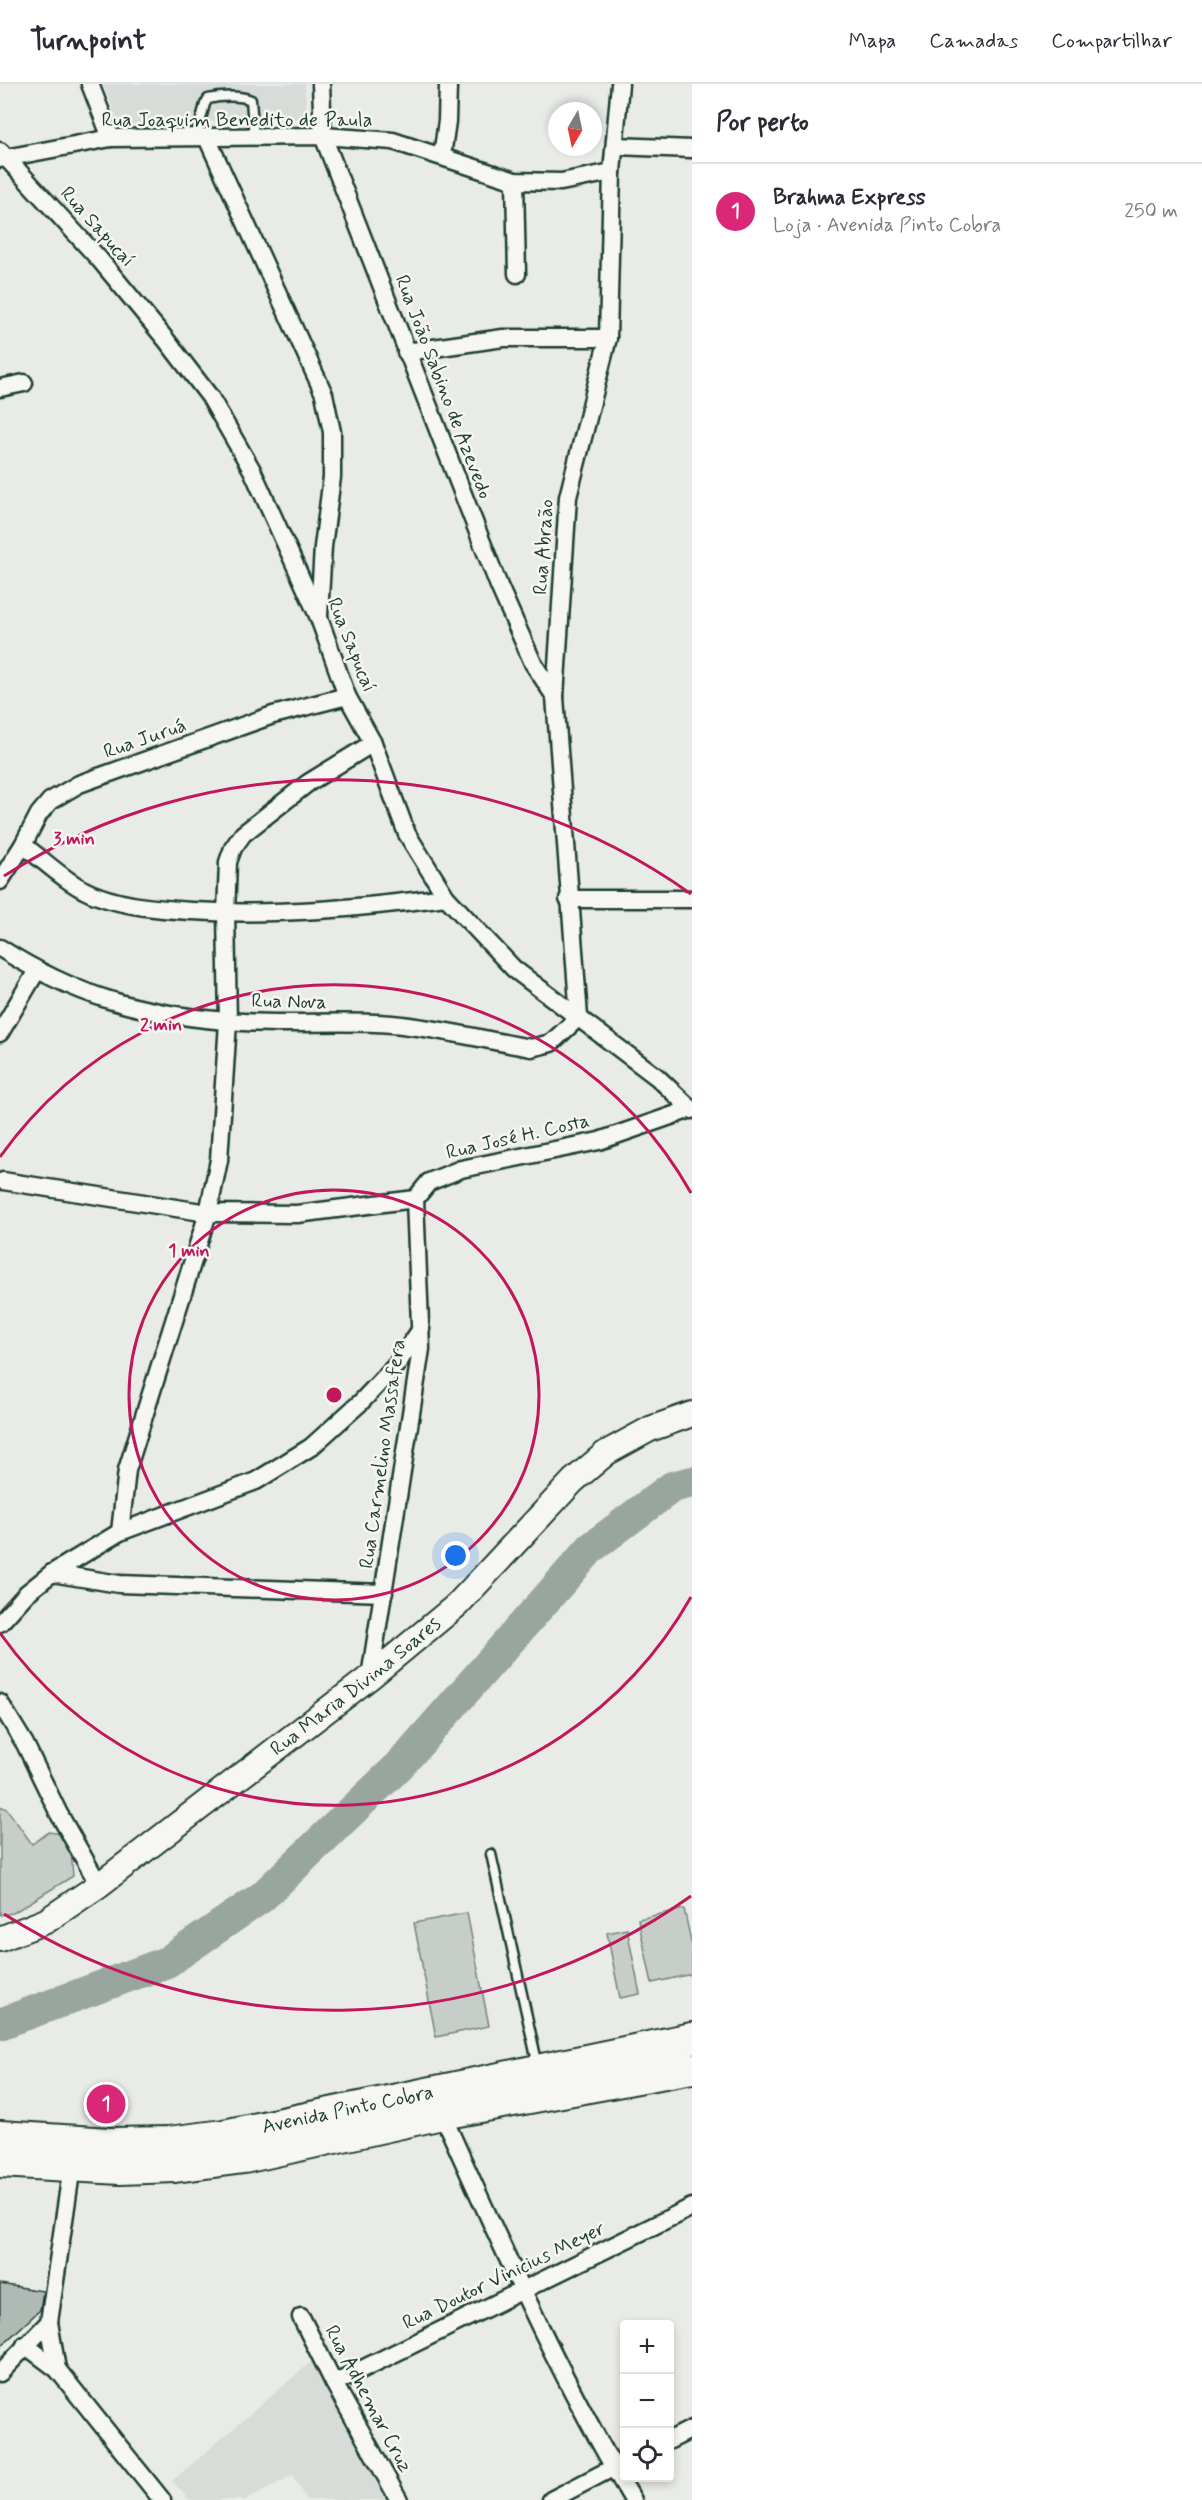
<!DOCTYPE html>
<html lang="pt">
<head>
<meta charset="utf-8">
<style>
  body { margin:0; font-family:Mynerve,sans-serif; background:#f7f7f7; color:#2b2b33 }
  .controls { position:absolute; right:18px; bottom:18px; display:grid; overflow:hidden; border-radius:6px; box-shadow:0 3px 9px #0003 }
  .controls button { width:54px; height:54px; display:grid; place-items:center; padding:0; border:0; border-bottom:2px solid #e1e1e2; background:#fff; color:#2b2b33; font:30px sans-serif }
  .compass { position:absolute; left:548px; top:18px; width:54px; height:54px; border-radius:50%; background:#fff; box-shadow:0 3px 9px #0003; rotate:189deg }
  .you { position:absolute; left:456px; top:1472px; width:21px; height:21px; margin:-15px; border:4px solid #fff; border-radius:50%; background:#1a73e8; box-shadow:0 0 0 9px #1a73e833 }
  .badge { display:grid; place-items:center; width:39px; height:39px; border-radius:50%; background:#db2777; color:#fff; font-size:20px; font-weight:700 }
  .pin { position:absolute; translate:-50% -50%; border:3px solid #fff; box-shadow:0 2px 6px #0006 }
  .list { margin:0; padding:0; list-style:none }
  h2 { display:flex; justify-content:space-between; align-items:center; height:78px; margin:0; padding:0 24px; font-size:26px }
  h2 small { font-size:20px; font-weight:400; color:#7c7c81 }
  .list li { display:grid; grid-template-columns:39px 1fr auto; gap:18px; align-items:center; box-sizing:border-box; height:96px; padding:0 24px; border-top:2px solid #e1e1e2 }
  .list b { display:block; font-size:22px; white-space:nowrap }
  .list p { margin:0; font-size:20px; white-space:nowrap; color:#7c7c81 }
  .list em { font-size:20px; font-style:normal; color:#7c7c81 }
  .icon { flex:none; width:33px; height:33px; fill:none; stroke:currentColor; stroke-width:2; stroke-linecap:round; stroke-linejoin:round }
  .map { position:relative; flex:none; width:692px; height:2416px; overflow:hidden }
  header { display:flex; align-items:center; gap:36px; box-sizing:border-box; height:84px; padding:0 30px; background:#fff; border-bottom:2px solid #e1e1e2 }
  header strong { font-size:28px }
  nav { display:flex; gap:33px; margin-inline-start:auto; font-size:21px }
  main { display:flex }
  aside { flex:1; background:#fff }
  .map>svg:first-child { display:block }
  .built { fill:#d8dcd8 }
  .green { fill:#c7cec9; stroke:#73867e; stroke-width:1.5 }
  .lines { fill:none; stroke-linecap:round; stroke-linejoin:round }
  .river { stroke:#99a6a0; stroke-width:32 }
  .building { fill:#b0bab5; stroke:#1f3d34; stroke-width:1.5 }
  .lane-casing { stroke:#1f3d34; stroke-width:13 }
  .street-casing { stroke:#1f3d34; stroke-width:21 }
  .secondary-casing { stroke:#1f3d34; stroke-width:28 }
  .highway-casing { stroke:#1f3d34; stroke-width:34 }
  .lane { stroke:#f6f6f2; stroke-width:8 }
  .street { stroke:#f6f6f2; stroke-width:16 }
  .secondary { stroke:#f6f6f2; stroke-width:24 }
  .highway { stroke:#f6f6f2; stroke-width:30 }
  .ring { fill:none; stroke:#c2185b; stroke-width:3 }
  .labels { text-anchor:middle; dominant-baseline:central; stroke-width:5; stroke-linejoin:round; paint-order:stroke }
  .street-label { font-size:20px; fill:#1f3d34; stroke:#f6f6f2 }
  .centre { fill:#c2185b; stroke:#f6f6f2; stroke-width:3 }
  .ring-label { font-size:18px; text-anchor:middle; font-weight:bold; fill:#c2185b; stroke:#f6f6f2; stroke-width:5; stroke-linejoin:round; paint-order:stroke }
</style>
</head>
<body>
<header>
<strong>Turnpoint</strong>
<nav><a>Mapa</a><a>Camadas</a><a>Compartilhar</a></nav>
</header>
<main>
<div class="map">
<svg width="692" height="2416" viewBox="0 0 692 2416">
  <rect width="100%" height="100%" fill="#e9ebe7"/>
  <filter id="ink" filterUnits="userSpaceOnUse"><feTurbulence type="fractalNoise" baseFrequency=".0167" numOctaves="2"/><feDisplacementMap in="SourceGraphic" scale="12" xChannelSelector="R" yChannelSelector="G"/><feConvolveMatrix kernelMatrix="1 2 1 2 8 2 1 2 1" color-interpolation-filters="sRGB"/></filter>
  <g filter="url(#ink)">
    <g class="built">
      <polygon points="103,0 305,0 306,24 302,35 119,41"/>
      <polygon points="313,2276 329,2310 388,2416 306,2416 293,2391 245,2416 189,2416 172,2397"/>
    </g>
    <g class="green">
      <polygon points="0,1722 7,1725 32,1760 49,1748 61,1750 71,1767 73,1792 13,1829 0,1831"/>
      <polygon points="684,1825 692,1862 692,1890 652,1899 638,1835"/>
      <polygon points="467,1829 489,1942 436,1953 414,1839"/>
      <polygon points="627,1845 640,1910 620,1914 607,1849"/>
    </g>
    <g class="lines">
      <polyline class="river" points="0,1940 167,1878 262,1813 399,1682 591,1464 672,1403 692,1398"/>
    </g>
    <polygon class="building" points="0,2200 43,2207 40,2226 0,2263"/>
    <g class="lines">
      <g class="lane-casing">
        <g id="lane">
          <path d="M196 54 205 20 208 15C220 12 240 11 251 16L254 53"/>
          <polyline points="491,1770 538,1982"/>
        </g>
      </g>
      <g class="street-casing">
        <g id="street">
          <polyline points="90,0 111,54"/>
          <polyline points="321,0 323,52 499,502 533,579 555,613"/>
          <polyline points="207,54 324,310 332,348 332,393 323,463 319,531"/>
          <polyline points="616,62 692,65"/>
          <polyline points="0,67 100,176 167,257 210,313 252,386 319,534 347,612 373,659 407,750 446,813 514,885 657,993 692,1026"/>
          <polyline points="442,72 447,37 448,2"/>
          <polyline points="0,75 111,54 323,52 393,57 515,97 561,98 612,88"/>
          <polyline points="515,97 517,190"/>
          <polyline points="406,268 503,254 608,254"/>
          <polyline points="0,304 24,299"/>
          <path d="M23 761C46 778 71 803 98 812 128 823 161 825 192 827 277 832 361 824 446 813"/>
          <polyline points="0,797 23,761 39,730 50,717 79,700 273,631 347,612"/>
          <polyline points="568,815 692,815"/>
          <path d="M0 864C75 912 140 930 227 937 282 942 337 936 392 940 438 944 485 956 531 964L551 959 579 933 555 613 568 413 608 254 612 88 620 0"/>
          <polyline points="0,949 36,888"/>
          <polyline points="3,1097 208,1129 297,1130 415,1115 429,1098 461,1085 599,1057 691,1025"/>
          <polyline points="120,1448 127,1386 208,1129 219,1076 228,938 226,829 228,778 233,764 243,750 308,699 373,659"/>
          <polyline points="52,1489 119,1500 384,1509"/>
          <polyline points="0,1539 27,1509 52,1489 120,1448 256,1397 311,1363 361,1318 397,1280 421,1245"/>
          <polyline points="370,1593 421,1265 415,1115"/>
          <polyline points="0,1619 25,1660 59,1730 99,1801"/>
          <path d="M442 2030C501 2160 559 2293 633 2416"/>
          <polyline points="301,2233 334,2299 399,2416"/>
          <polyline points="49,2238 57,2285"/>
          <polyline points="25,2261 57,2285 162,2416"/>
          <polyline points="0,2289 49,2238 72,2082"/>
          <polyline points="334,2299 692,2123"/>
          <polyline points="670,2356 692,2345"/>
          <polyline points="551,2416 624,2378"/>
        </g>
      </g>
      <g class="secondary-casing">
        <g id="secondary">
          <path id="s1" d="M0 1855 46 1837 99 1801 370 1593 457 1521 573 1397 606 1369 650 1345 692 1330"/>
        </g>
      </g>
      <g class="highway-casing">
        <g id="highway">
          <path id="s2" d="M0 2052 110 2059 169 2058 224 2051 692 1954"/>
          <polyline points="0,2078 120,2085 175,2083 244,2074 442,2030 692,1984"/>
        </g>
      </g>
      <use href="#lane" class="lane"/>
      <use href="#street" class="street"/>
      <use href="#secondary" class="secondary"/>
      <use href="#highway" class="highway"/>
    </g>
  </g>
  <g class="ring">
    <circle cx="334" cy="1311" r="205"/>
    <path d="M691 1513A410 410 0 0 1 0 1549M0 1073A410 410 0 0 1 691 1109"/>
    <path d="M691 1812A615 615 0 0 1 4 1830M4 792A615 615 0 0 1 691 810"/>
  </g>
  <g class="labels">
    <g class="street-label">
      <text x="237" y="36">Rua Joaquim Benedito de Paula</text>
      <text transform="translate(97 143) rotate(48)">Rua Sapucaí</text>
      <text transform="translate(443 303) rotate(69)">Rua João Sabino de Azevedo</text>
      <text transform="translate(544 463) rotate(-86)">Rua Abraão</text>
      <text transform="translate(351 561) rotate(68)">Rua Sapucaí</text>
      <text transform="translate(145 655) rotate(-19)">Rua Juruá</text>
      <text transform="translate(289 918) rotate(1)">Rua Nova</text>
      <text transform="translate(518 1053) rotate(-13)">Rua José H. Costa</text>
      <text transform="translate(383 1370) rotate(-82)">Rua Carmelino Massafera</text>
      <text stroke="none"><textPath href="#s1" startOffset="438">Rua Maria Divina Soares</textPath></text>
      <text stroke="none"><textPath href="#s2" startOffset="351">Avenida Pinto Cobra</textPath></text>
      <text transform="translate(504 2192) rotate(-26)">Rua Doutor Vinicius Meyer</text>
      <text transform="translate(368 2315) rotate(62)">Rua Adhemar Cruz</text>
    </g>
  </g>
  <circle cx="334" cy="1311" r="9" class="centre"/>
  <g class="ring-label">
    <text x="74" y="760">3 min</text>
    <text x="161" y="946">2 min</text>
    <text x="189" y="1172">1 min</text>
  </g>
</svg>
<div class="controls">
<button>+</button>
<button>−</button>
<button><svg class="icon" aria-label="locate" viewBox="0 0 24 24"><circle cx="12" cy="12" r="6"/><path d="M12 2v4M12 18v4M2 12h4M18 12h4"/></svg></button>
</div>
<svg class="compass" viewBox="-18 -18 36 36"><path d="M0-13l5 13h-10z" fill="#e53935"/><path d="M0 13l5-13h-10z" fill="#7c7c81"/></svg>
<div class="you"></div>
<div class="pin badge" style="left:106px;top:2020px">1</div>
</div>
<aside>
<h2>Por perto<small></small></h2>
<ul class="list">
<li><span class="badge">1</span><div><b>Brahma Express</b><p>Loja · Avenida Pinto Cobra</p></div><em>250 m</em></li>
</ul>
</aside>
</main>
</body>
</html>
